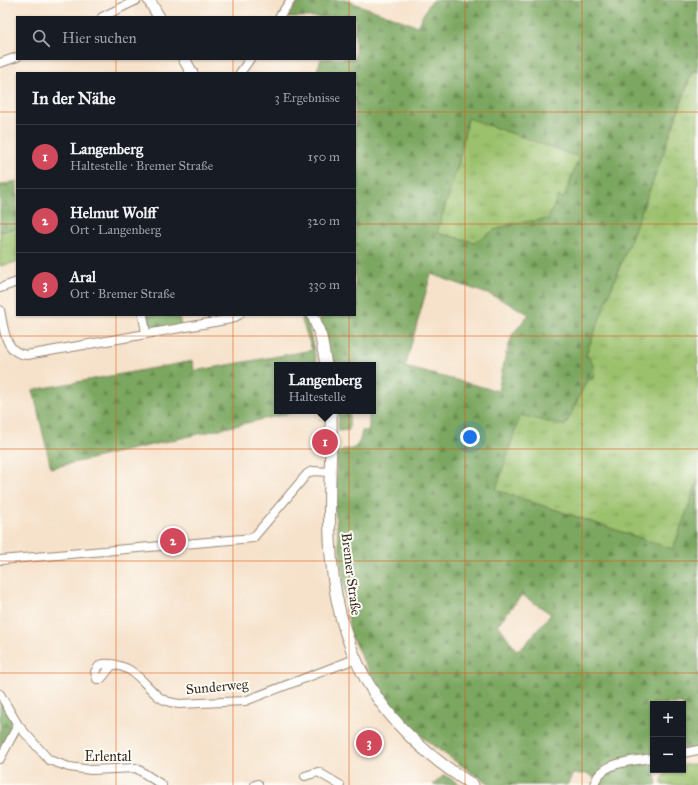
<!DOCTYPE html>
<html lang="de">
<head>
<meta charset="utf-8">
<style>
  body { margin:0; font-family:"IM FELL Great Primer",serif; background:#242831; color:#f1f3f6 }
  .controls { position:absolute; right:12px; bottom:12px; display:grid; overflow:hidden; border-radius:0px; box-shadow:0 1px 3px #0004 }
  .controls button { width:36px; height:36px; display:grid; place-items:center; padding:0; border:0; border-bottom:1px solid #363941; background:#171b24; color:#f1f3f6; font:20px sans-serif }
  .you { position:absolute; left:470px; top:437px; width:14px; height:14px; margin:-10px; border:3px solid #fff; border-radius:50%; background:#1a73e8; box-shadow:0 0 0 6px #1a73e833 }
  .badge { display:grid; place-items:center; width:26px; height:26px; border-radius:50%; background:#d1495b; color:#fff; font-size:13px; font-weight:700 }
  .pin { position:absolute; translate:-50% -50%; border:2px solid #fff; box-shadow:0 1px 4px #0006 }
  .popup { position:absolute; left:274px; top:362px; width:102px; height:52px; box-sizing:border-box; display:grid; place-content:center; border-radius:0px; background:#171b24; filter:drop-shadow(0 1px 3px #0005); font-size:13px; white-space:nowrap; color:#9ea1a6 }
  .popup b { font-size:15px; color:#f1f3f6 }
  .popup::after { content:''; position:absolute; left:50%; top:100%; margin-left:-8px; border:8px solid transparent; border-top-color:#171b24 }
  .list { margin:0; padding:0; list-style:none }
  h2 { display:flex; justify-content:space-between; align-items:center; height:52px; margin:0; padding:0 16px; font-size:17px }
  h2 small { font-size:13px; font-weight:400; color:#9ea1a6 }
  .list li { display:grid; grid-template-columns:26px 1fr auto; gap:12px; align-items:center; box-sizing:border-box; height:64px; padding:0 16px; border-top:1px solid #363941 }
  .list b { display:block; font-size:15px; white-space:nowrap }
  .list p { margin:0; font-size:13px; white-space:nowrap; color:#9ea1a6 }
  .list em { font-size:13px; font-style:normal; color:#9ea1a6 }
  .icon { flex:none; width:22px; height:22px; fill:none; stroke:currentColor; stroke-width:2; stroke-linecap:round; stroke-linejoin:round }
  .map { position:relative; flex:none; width:698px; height:785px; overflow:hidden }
  .search { position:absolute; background:#171b24; box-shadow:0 1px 3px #0004; left:16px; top:16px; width:340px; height:44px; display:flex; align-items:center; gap:10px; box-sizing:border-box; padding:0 14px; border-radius:0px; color:#9ea1a6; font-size:15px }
  .panel { position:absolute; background:#171b24; box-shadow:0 1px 3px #0004; left:16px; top:72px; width:340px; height:244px; border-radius:0px }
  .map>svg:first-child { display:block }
  .grass { fill:url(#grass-tufts); stroke:#6b7646 }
  .forest { fill:url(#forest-firs); stroke:#5c683f; fill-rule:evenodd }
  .garden { fill:#9bc16d; stroke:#6b7646 }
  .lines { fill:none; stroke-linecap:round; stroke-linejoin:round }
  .minor-casing { stroke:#988674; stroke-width:10 }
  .major-casing { stroke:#988674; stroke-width:13 }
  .minor { stroke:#fff; stroke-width:8 }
  .major { stroke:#fff; stroke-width:11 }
  .grid { fill:none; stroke:#df570d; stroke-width:1; stroke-opacity:0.55 }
  .labels { text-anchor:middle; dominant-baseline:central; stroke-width:4; stroke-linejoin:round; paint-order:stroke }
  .street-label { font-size:14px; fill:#3b2a1e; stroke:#fdfcf7 }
</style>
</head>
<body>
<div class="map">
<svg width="698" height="785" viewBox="0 0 698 785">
  <defs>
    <pattern id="grass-tufts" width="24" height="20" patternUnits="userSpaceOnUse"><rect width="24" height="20" fill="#9bc16d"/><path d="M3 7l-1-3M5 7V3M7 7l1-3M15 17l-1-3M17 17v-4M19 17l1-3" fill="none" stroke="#809d59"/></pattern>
    <pattern id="forest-firs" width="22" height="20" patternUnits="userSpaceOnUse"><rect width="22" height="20" fill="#7ca760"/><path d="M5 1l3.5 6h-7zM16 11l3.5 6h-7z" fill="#67884f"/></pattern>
  </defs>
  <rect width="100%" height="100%" fill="#fdfcf7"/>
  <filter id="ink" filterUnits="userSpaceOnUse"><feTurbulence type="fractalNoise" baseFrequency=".025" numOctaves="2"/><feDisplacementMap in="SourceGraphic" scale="8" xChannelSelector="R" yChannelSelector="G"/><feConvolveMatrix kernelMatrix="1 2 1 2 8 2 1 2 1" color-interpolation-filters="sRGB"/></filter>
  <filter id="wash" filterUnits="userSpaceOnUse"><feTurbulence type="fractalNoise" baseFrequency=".012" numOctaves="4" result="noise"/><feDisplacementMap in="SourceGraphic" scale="16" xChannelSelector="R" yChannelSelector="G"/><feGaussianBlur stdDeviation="0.9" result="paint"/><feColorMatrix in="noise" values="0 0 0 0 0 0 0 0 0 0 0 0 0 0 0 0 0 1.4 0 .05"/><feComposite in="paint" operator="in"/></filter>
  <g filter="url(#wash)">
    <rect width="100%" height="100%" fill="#f6e2cb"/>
    <g class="grass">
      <polygon points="693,71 698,71 698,480 673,549 496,490 520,414 565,426 587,380 591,360 586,354 655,176"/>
      <polygon points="468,117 579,157 564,199 558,197 548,219 495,230 474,242 436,233 458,165"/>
      <polygon points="17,228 17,262 0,266 0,232"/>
    </g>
    <g class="forest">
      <path d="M299 0H345L417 26 429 4 434 0H698V71H692L655 176 586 354 594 366 593 379 587 380 565 426 520 415 496 490 673 549 698 480V750L683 753V704H653L652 758 657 785H595L596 779 587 774H573L567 785H492L472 773 431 744 385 704 350 634 335 511 337 455 345 449C357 451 360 442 362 431H369V411H373V365H335L318 315H355V73H316L321 59H355V17H288ZM468 118 579 157 564 198 558 196 548 219 514 223 495 230 474 242 437 233 458 165ZM431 274 496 297 529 314 512 335 507 351 515 354V355L506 353 498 391 405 367ZM522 595 551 614 523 647 516 650 498 624Z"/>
      <polygon points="17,181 17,228 0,232 0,185"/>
      <polygon points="143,315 179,315 181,327 146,333"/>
      <polygon points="300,315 306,315 317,365 277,365 277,411 299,411 51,468 33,390 193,361 194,371 312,350"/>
      <polygon points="339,411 350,411 349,430 338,431"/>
      <polygon points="0,703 2,703 18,725 0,759"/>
      <polygon points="444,775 461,785 433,785"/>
    </g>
    <polygon class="garden" points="691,764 698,764 698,785 663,785 662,779 667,771 683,770 683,765"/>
  </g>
  <g filter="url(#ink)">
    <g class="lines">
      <g class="minor-casing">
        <g id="minor">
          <polyline points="102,17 137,0"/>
          <polyline points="279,17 291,0"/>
          <polyline points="0,63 17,57"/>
          <polyline points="240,73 250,59"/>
          <polyline points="0,288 17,282"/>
          <path d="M0 310C4 328 4 353 27 355L203 324 231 319 239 315"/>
          <polyline points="143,315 146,333"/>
          <polyline points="0,560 253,538 307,474 312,471 331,472"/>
          <path d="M113 664 101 679H97L95 672C99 665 101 663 109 664 135 666 141 682 159 697 166 702 172 703 179 704L245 701 355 659"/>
          <polyline points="0,694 18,725 49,760 69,767 91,770 136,768 162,785"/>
          <polyline points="683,753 698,750"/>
          <polyline points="0,759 18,725"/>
          <polyline points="305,776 318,772 340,785"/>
          <polyline points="255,785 258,784"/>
          <path d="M594 785C600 761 633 761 653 758"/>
        </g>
      </g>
      <g class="major-casing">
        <g id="major">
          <polyline points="149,0 159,17"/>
          <polyline points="184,59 192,73"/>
          <polyline points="313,315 321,337 326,365"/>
          <path d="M331 411C332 453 328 496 330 538 334 650 377 726 473 785"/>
        </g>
      </g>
      <use href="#minor" class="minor"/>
      <use href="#major" class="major"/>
    </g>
  </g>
  <path class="grid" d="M116 0V17M233 0V17M349 0V17M465 0V785M582 0V785M116 59V73M233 59V73M349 59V73M0 112H17M355 112H698M0 224H17M355 224H698M116 315V785M233 315V785M349 315V785M0 336H698M0 449H698M0 561H698M0 673H698"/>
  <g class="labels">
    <g class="street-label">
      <text transform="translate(351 574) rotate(83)">Bremer Straße</text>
      <text transform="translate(217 687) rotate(-5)">Sunderweg</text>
      <text x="108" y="756">Erlental</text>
    </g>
  </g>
</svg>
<div class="controls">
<button>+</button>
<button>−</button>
</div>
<div class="you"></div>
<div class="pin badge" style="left:325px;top:442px">1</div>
<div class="popup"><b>Langenberg</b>Haltestelle</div>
<div class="pin badge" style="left:173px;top:541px">2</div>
<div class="pin badge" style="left:369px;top:743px">3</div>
<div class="search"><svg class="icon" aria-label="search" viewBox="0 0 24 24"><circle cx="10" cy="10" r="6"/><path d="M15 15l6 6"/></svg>Hier suchen</div>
<section class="panel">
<h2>In der Nähe<small>3 Ergebnisse</small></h2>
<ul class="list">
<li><span class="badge">1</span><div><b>Langenberg</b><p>Haltestelle · Bremer Straße</p></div><em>150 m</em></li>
<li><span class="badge">2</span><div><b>Helmut Wolff</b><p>Ort · Langenberg</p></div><em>320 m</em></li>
<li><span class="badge">3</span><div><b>Aral</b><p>Ort · Bremer Straße</p></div><em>330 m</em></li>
</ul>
</section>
</div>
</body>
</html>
